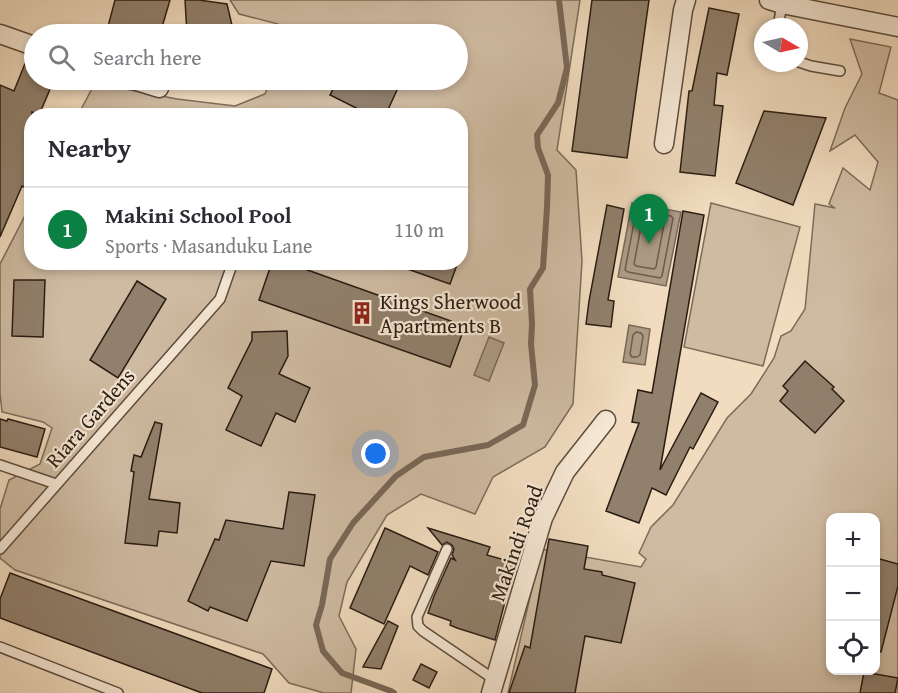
<!DOCTYPE html>
<html lang="en">
<head>
<meta charset="utf-8">
<style>
  body { margin:0; font-family:"Gentium Book Plus",serif; background:#f2f2f3; color:#2b2b33 }
  .controls { position:absolute; right:18px; bottom:18px; display:grid; overflow:hidden; border-radius:12px; box-shadow:0 3px 9px #0003 }
  .controls button { width:54px; height:54px; display:grid; place-items:center; padding:0; border:0; border-bottom:2px solid #e1e1e2; background:#fff; color:#2b2b33; font:30px sans-serif }
  .compass { position:absolute; left:754px; top:18px; width:54px; height:54px; border-radius:50%; background:#fff; box-shadow:0 3px 9px #0003; rotate:99deg }
  .you { position:absolute; left:376px; top:454px; width:21px; height:21px; margin:-15px; border:4px solid #fff; border-radius:50%; background:#1a73e8; box-shadow:0 0 0 9px #1a73e833 }
  .badge { display:grid; place-items:center; width:39px; height:39px; border-radius:50%; background:#0b8043; color:#fff; font-size:20px; font-weight:700 }
  .pin { position:absolute; translate:-50% -50px; filter:drop-shadow(0 2px 3px #0008) }
  .pin::after { content:''; position:absolute; top:32px; width:21px; height:18px; background:inherit; clip-path:polygon(0 0,100% 0,50% 100%) }
  .list { margin:0; padding:0; list-style:none }
  h2 { display:flex; justify-content:space-between; align-items:center; height:78px; margin:0; padding:0 24px; font-size:26px }
  h2 small { font-size:20px; font-weight:400; color:#7c7c81 }
  .list li { display:grid; grid-template-columns:39px 1fr auto; gap:18px; align-items:center; box-sizing:border-box; height:84px; padding:0 24px; border-top:2px solid #e1e1e2 }
  .list b { display:block; font-size:22px; white-space:nowrap }
  .list p { margin:0; font-size:20px; white-space:nowrap; color:#7c7c81 }
  .list em { font-size:20px; font-style:normal; color:#7c7c81 }
  .icon { flex:none; width:33px; height:33px; fill:none; stroke:currentColor; stroke-width:2; stroke-linecap:round; stroke-linejoin:round }
  .map { position:relative; flex:none; width:898px; height:693px; overflow:hidden }
  .search { position:absolute; background:#fff; box-shadow:0 3px 9px #0003; left:24px; top:24px; width:444px; height:66px; display:flex; align-items:center; gap:15px; box-sizing:border-box; padding:0 21px; border-radius:33px; color:#7c7c81; font-size:22px }
  .panel { position:absolute; background:#fff; box-shadow:0 3px 9px #0003; left:24px; top:108px; width:444px; height:162px; border-radius:24px }
  .map>svg:first-child { display:block }
  .green { fill:#cfbba2; stroke:#7c6c5a; stroke-width:1.5; fill-rule:evenodd }
  .water { fill:#ad9b85; stroke:#796857; stroke-width:1.5 }
  .lines { fill:none; stroke-linecap:round; stroke-linejoin:round }
  .shore { stroke:#6c5c4c; stroke-width:1.5 }
  .stream { stroke:#796857; stroke-width:6 }
  .building { fill:#91806c; stroke:#2a1c13; stroke-width:1.5 }
  .service-casing { stroke:#5c4c3e; stroke-width:12 }
  .minor-casing { stroke:#5c4c3e; stroke-width:21 }
  .service { stroke:#f6e8d5; stroke-width:9 }
  .minor { stroke:#f6e8d5; stroke-width:18 }
  .labels { text-anchor:middle; dominant-baseline:central; stroke-width:4.5; stroke-linejoin:round; paint-order:stroke }
  .poi-label { font-size:21px; fill:#2a1c13; stroke:#f6e8d5; text-anchor:start }
  .street-label { font-size:21px; fill:#2a1c13; stroke:#f6e8d5 }
</style>
</head>
<body>
<div class="map">
<svg width="898" height="693" viewBox="0 0 898 693">
  <rect width="100%" height="100%" fill="#f1dcbf"/>
  <filter id="stains"><feTurbulence type="fractalNoise" baseFrequency=".00333" numOctaves="4"/><feColorMatrix values="0 0 0 0 .2 0 0 0 0 .09 0 0 0 0 .02 0 0 0 .5 -.17"/></filter>
  <radialGradient id="worn" r=".72"><stop offset=".6" stop-color="#630" stop-opacity="0"/><stop offset="1" stop-color="#630" stop-opacity=".3"/></radialGradient>
  <g class="green">
    <polygon points="230,0 580,0 557,150 576,170 582,261 573,404 545,447 493,477 475,514 421,494 387,515 347,582 339,616 356,649 351,693 324,693 289,683 263,654 15,570 0,558 0,509 9,480 40,464 52,428 43,422 2,412 0,393 0,264 31,204 32,262 460,262 460,116 78,115 95,83 177,99 235,106 265,94 271,80 458,80 458,34 277,34 278,24 239,14"/>
    <path d="M850 39 891 47 879 93 898 100V693H508L541 549 641 567 646 559 639 553 651 527 673 505 727 418 751 394 774 358 781 336 791 331 805 309 815 204 835 208 829 204 843 168 870 190 878 162 855 135 830 151 845 108 862 74ZM830 518H876V670H830Z"/>
    <polygon points="711,203 800,227 763,366 684,347"/>
  </g>
  <g class="water">
    <polygon points="632,203 681,212 666,286 618,277"/>
    <polygon points="629,325 650,329 645,365 623,362"/>
    <polygon points="489,337 504,343 489,381 474,375"/>
  </g>
  <g class="lines">
    <g class="shore">
      <polygon points="639,210 671,216 673,218 662,276 660,278 628,272 625,270 636,212"/>
      <polygon points="645,219 662,222 664,224 656,267 654,269 636,266 634,264 642,221"/>
      <polygon points="636,332 641,333 643,336 640,355 637,357 632,357 630,354 633,335"/>
    </g>
    <polyline class="stream" points="394,693 391,691 342,673 323,651 316,625 322,605 330,559 353,523 396,476 424,457 488,445 523,425 535,385 531,344 532,324 530,289 543,268 547,208 548,175 538,148 537,135 558,103 567,68 559,0"/>
  </g>
  <g class="building">
    <polygon points="115,0 170,0 160,34 106,34"/>
    <polygon points="185,0 199,0 227,4 234,34 187,34"/>
    <polygon points="592,0 649,0 627,158 572,151"/>
    <polygon points="709,8 739,14 727,75 717,73 714,105 723,106 715,176 680,172 689,91 692,91"/>
    <polygon points="28,56 34,57 34,80 54,80 39,115 32,112 32,173 26,188 22,186 0,237 0,85 14,91"/>
    <polygon points="338,80 379,80 398,88 385,116 372,116 330,95"/>
    <polygon points="764,111 826,118 793,205 736,183"/>
    <polygon points="607,205 624,209 608,300 614,301 611,327 586,324 589,301"/>
    <polygon points="683,211 704,215 660,470 701,393 718,402 693,449 690,447 666,495 652,488 639,523 606,511 639,423 632,422 638,390 652,393"/>
    <polygon points="272,262 285,262 465,326 450,367 259,300"/>
    <polygon points="396,262 458,262 450,284 396,265"/>
    <polygon points="14,280 45,280 43,337 12,336"/>
    <polygon points="137,281 166,299 118,378 90,360"/>
    <polygon points="287,331 288,356 279,374 310,388 295,422 276,413 261,446 226,430 242,396 228,388 252,340 252,332"/>
    <polygon points="805,361 834,387 832,389 844,401 815,433 780,401 788,391 783,386"/>
    <polygon points="0,419 7,421 8,419 45,429 37,457 0,447"/>
    <polygon points="155,422 162,424 149,499 180,503 177,533 159,531 157,546 125,543 134,472 131,471 134,455 141,457"/>
    <polygon points="289,492 315,495 304,566 271,561 247,621 210,607 208,611 188,601 215,539 219,540 226,520 283,529"/>
    <polygon points="385,528 438,552 428,575 410,566 384,624 350,608"/>
    <polygon points="428,528 490,547 487,555 515,563 495,640 457,628 450,625 451,621 428,613 434,596 451,558 455,560 452,555 454,549 452,545 447,542 442,545"/>
    <polygon points="549,539 588,546 584,569 602,572 602,575 635,583 621,643 585,636 575,693 509,693 525,646 530,648"/>
    <polygon points="876,558 898,564 898,586 881,652 876,651"/>
    <polygon points="10,573 272,669 264,693 202,693 0,618 0,599"/>
    <polygon points="388,621 398,626 381,669 363,667"/>
    <polygon points="421,664 437,672 429,688 413,680"/>
    <polygon points="864,672 898,678 895,693 860,693"/>
  </g>
  <g class="lines">
    <g class="service-casing">
      <g id="service">
        <polyline points="778,27 782,4"/>
        <polyline points="799,62 811,66 840,71"/>
        <polyline points="0,465 56,484"/>
        <polyline points="0,549 220,299 233,262"/>
        <polyline points="447,549 417,617 418,626 423,631 495,680"/>
        <polyline points="0,647 118,693"/>
      </g>
    </g>
    <g class="minor-casing">
      <g id="minor">
        <polyline points="769,0 782,4 898,27"/>
        <polyline points="0,34 34,46"/>
        <polyline points="133,80 159,88"/>
        <polyline points="664,144 683,10 686,0"/>
        <polyline points="491,693 543,518 565,472 606,420"/>
      </g>
    </g>
    <use href="#service" class="service"/>
    <use href="#minor" class="minor"/>
  </g>
  <defs>
    <g id="building-bare" transform="scale(1.8)"><path d="M-4-6H4V6H1V3H-1V6H-4ZM-2.5-4.3h1.7v1.8h-1.7ZM.8-4.3h1.7v1.8H.8ZM-2.5-1h1.7V.8h-1.7ZM.8-1h1.7V.8H.8Z" fill="#8f2418" stroke="#f6e8d5" stroke-width="2.5" paint-order="stroke"/></g>
  </defs>
  <g fill-rule="evenodd">
    <use href="#building-bare" x="362" y="313"/>
  </g>
  <g class="labels">
    <g class="poi-label">
      <text x="380" y="301">Kings Sherwood<tspan x="380" dy="24">Apartments B</tspan></text>
    </g>
    <g class="street-label">
      <text transform="translate(90 418) rotate(-49)">Riara Gardens</text>
      <text transform="translate(516 543) rotate(-71)">Makindi Road</text>
    </g>
  </g>
  <rect width="100%" height="100%" filter="url(#stains)"/>
  <rect width="100%" height="100%" fill="url(#worn)"/>
</svg>
<div class="controls">
<button>+</button>
<button>−</button>
<button><svg class="icon" aria-label="locate" viewBox="0 0 24 24"><circle cx="12" cy="12" r="6"/><path d="M12 2v4M12 18v4M2 12h4M18 12h4"/></svg></button>
</div>
<svg class="compass" viewBox="-18 -18 36 36"><path d="M0-13l5 13h-10z" fill="#e53935"/><path d="M0 13l5-13h-10z" fill="#7c7c81"/></svg>
<div class="you"></div>
<div class="pin badge" style="left:649px;top:244px">1</div>
<div class="search"><svg class="icon" aria-label="search" viewBox="0 0 24 24"><circle cx="10" cy="10" r="6"/><path d="M15 15l6 6"/></svg>Search here</div>
<section class="panel">
<h2>Nearby<small></small></h2>
<ul class="list">
<li><span class="badge">1</span><div><b>Makini School Pool</b><p>Sports · Masanduku Lane</p></div><em>110 m</em></li>
</ul>
</section>
</div>
</body>
</html>
